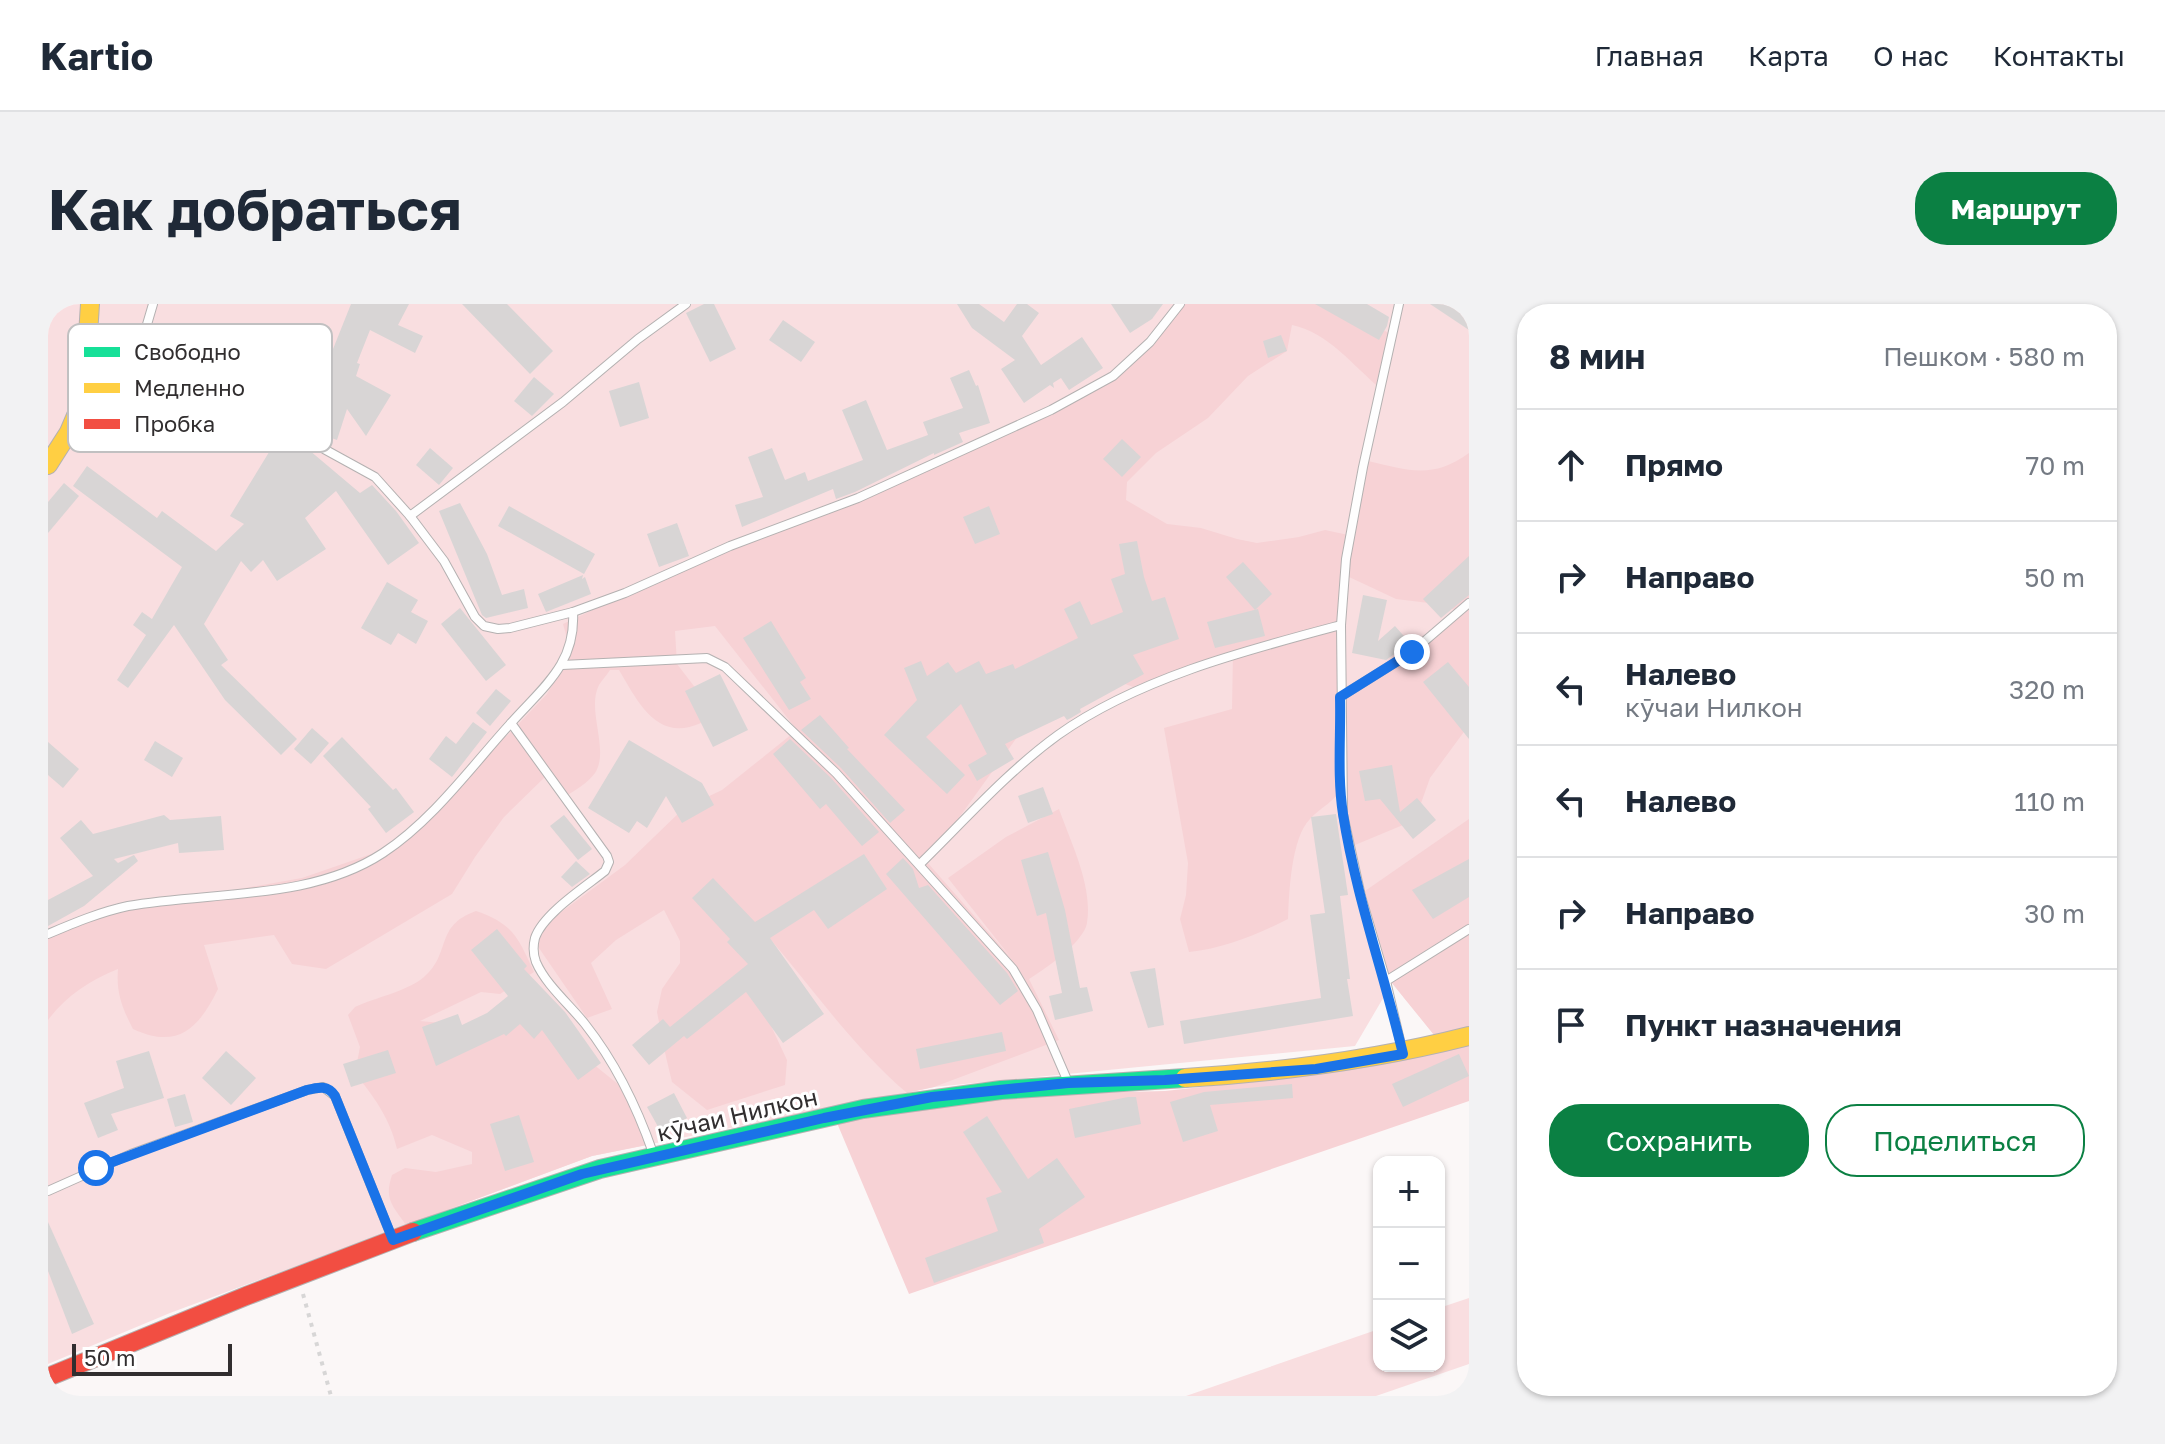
<!DOCTYPE html>
<html lang="ru">
<head>
<meta charset="utf-8">
<style>
  body { margin:0; font-family:"Golos Text",sans-serif; background:#f2f2f3; color:#1f2937 }
  .controls { position:absolute; right:24px; bottom:24px; display:grid; overflow:hidden; border-radius:16px; box-shadow:0 2px 6px #0004 }
  .controls button { width:72px; height:72px; display:grid; place-items:center; padding:0; border:0; border-bottom:2px solid #e0e1e3; background:#fff; color:#1f2937; font:40px sans-serif }
  .scale { position:absolute; left:24px; bottom:20px; width:160px; box-sizing:border-box; padding-left:8px; border:4px solid #312e2f; border-top:0; font-size:22px; line-height:28px; white-space:nowrap; color:#312e2f; -webkit-text-stroke:6px #fff; paint-order:stroke }
  .stop { position:absolute; width:24px; height:24px; margin:-18px; border:6px solid #1a73e8; border-radius:50%; background:#fff }
  .stop.end { background:#1a73e8; border-color:#fff; box-shadow:0 2px 8px #0008 }
  .list { margin:0; padding:0; list-style:none }
  h2 { display:flex; justify-content:space-between; align-items:center; height:104px; margin:0; padding:0 32px; font-size:34px }
  h2 small { font-size:26px; font-weight:400; color:#747a83 }
  .list li { display:grid; grid-template-columns:52px 1fr auto; gap:24px; align-items:center; box-sizing:border-box; height:112px; padding:0 32px; border-top:2px solid #e0e1e3 }
  .list b { display:block; font-size:30px; white-space:nowrap }
  .list p { margin:0; font-size:26px; white-space:nowrap; color:#747a83 }
  .list em { font-size:26px; font-style:normal; color:#747a83 }
  .actions { display:flex; gap:16px; padding:24px 32px }
  .actions a { flex:1; padding:18px 0; border:2px solid #0b8043; border-radius:32px; text-align:center; font-size:28px; color:#0b8043 }
  .actions .main { background:#0b8043; color:#fff }
  .icon { flex:none; width:44px; height:44px; fill:none; stroke:currentColor; stroke-width:2; stroke-linecap:round; stroke-linejoin:round }
  .map { position:relative; flex:none; width:1421px; height:1092px; overflow:hidden; border-radius:32px }
  header { display:flex; align-items:center; gap:48px; box-sizing:border-box; height:112px; padding:0 40px; background:#fff; border-bottom:2px solid #e0e1e3 }
  header strong { font-size:38px }
  nav { display:flex; gap:44px; margin-inline-start:auto; font-size:28px }
  .intro { display:flex; align-items:center; justify-content:space-between; box-sizing:border-box; height:192px; padding:0 48px }
  h1 { margin:0; font-size:56px }
  .button { padding:20px 36px; border-radius:32px; background:#0b8043; color:#fff; font-size:28px; font-weight:700 }
  main { display:flex; gap:48px; padding:0 48px }
  aside { flex:1; background:#fff; border-radius:32px; box-shadow:0 2px 6px #0004 }
  .map>svg:first-child { display:block }
  .green { fill:#f9dee0 }
  .forest { fill:#f7d2d5; fill-rule:evenodd }
  .building { fill:#d8d5d5 }
  .lines { fill:none; stroke-linecap:round; stroke-linejoin:round }
  .lane-casing { stroke:#b4b1b1; stroke-width:10 }
  .fast-casing { stroke:#b4b1b1; stroke-width:20 }
  .slow-casing { stroke:#b4b1b1; stroke-width:20 }
  .jam-casing { stroke:#b4b1b1; stroke-width:20 }
  .path { stroke:#d7d6d6; stroke-width:4; stroke-dasharray:4 6; stroke-linecap:butt }
  .lane { stroke:#fefefe; stroke-width:8 }
  .fast { stroke:#16e098; stroke-width:18 }
  .slow { stroke:#ffcf43; stroke-width:18 }
  .jam { stroke:#f24e42; stroke-width:18 }
  .route { stroke:#1a73e8; stroke-width:10 }
  .labels { text-anchor:middle; dominant-baseline:central; stroke-width:6; stroke-linejoin:round; paint-order:stroke }
  .street-label { font-size:24px; fill:#312e2f; stroke:#fff }
  .key { fill:#fff; stroke:#c1c0c1; stroke-width:2 }
  .key-label { font-size:22px; fill:#312e2f }
</style>
</head>
<body>
<header>
<strong>Kartio</strong>
<nav><a>Главная</a><a>Карта</a><a>О нас</a><a>Контакты</a></nav>
</header>
<div class="intro"><h1>Как добраться</h1><a class="button">Маршрут</a></div>
<main>
<div class="map">
<svg width="1421" height="1092" viewBox="0 0 1421 1092">
  <rect width="100%" height="100%" fill="#fbf7f7"/>
  <g class="green">
    <polygon points="0,0 1421,0 1421,723 1391,737 1344,679 1307,742 886,783 544,852 122,1009 0,1060"/>
    <polygon points="1421,994 1421,1060 1328,1092 1138,1092 1331,1025 1331,1062 1391,1062 1391,1004"/>
  </g>
  <g class="forest">
    <path d="M1128 0H1299V5L1344 31 1333 85C1304 61 1281 29 1244 21L1239 47 1200 72 1160 114 1108 149 1079 178 1078 196 1119 220 1153 224 1189 235 1209 239 1251 233 1277 226 1305 232 1320 157C1360 166 1384 176 1421 149V421L1382 474 1367 516 1307 541 1294 484C1285 499 1273 503 1262 515 1243 534 1241 589 1240 615 1208 631 1177 644 1141 648L1132 615 1138 591 1140 559 1116 424 1184 405 1185 348 1093 386 1059 373 988 407 879 558 964 655 900 574 958 533 1011 505C1023 539 1045 582 1039 619 1036 638 997 665 981 675L1011 736 886 783 859 789C805 743 765 685 719 631L731 689 724 724 739 756 737 781 659 806 624 778 618 753 609 708 614 685 632 659V637L616 606 568 636 543 659 564 705 539 714 482 631 577 561 636 504 674 486 749 426 667 322 627 327 629 360 659 399 653 419C609 439 590 398 571 366H562C559 371 554 376 551 381 538 406 562 446 547 469 540 479 527 486 517 493L498 472 456 513 427 553 404 590 278 665 244 660 226 631 156 641 170 685C151 724 130 746 85 725 74 704 68 688 70 665 42 676 18 692 0 716V633L71 599 152 592 254 574 332 547 376 512 424 459 461 430 499 390 523 348 515 320 659 252 806 198 1070 71 1115 23ZM1299 272 1348 295 1389 300 1407 306 1366 343 1294 388Z"/>
    <polygon points="1421,515 1421,723 1391,737 1344,679 1317,587"/>
    <path d="M428 607C466 620 470 634 486 668L452 690 433 688 372 717 435 723 482 699 534 751 576 785 599 841 544 852 358 921C344 901 336 895 344 871L357 864 388 868 424 860V848L384 831 349 845C342 814 326 793 307 769L312 743 300 711 307 703C328 693 358 688 376 673 404 649 386 622 428 607Z"/>
    <polygon points="1421,738 1421,797 861,990 789,819 954,791 1117,787 1273,770"/>
  </g>
  <g class="building">
    <polygon points="303,0 361,0 350,21 375,32 367,49 322,26 309,59 312,60 308,72 343,91 318,132 299,105 289,136 224,113 226,110 220,108 235,75 266,89 278,54 281,55"/>
    <polygon points="414,0 459,0 505,47 482,70"/>
    <polygon points="656,0 666,0 688,45 662,58 638,9"/>
    <polygon points="909,0 931,0 956,18 969,0 979,0 991,9 974,32 993,61 1034,33 1055,64 1021,86 1013,74 1005,79 1006,84 1002,81 976,99 953,65 967,56 924,24"/>
    <polygon points="1063,0 1115,0 1104,15 1082,29"/>
    <polygon points="1267,0 1319,0 1341,13 1339,22 1331,36"/>
    <polygon points="1382,0 1421,0 1421,26"/>
    <polygon points="735,16 767,38 753,58 721,36"/>
    <polygon points="1233,31 1239,47 1220,54 1215,37"/>
    <polygon points="921,66 928,82 930,81 942,119 911,129 915,138 886,151 886,149 807,188 788,195 785,185 694,223 687,201 715,193 700,153 724,144 737,176 757,168 760,177 815,156 794,106 818,96 839,146 880,131 875,118 915,104 902,74"/>
    <polygon points="486,73 506,90 484,112 466,97"/>
    <polygon points="591,78 601,114 572,123 561,87"/>
    <polygon points="217,126 261,146 312,189 324,181 348,207 371,239 340,261 288,187 257,214 278,245 229,277 215,256 203,268 193,257 156,320 180,356 173,361 249,435 233,451 177,396 126,321 80,384 69,376 98,331 85,321 94,308 104,315 134,263 25,182 39,162 109,214 114,207 168,247 196,220 182,212 226,140 213,133"/>
    <polygon points="1074,135 1093,153 1074,173 1055,155"/>
    <polygon points="382,144 405,164 391,181 368,161"/>
    <polygon points="16,179 31,192 0,229 0,198"/>
    <polygon points="412,199 439,250 454,291 476,285 480,304 438,314 434,311 391,207"/>
    <polygon points="461,202 547,250 536,270 450,222"/>
    <polygon points="941,202 952,230 927,240 915,213"/>
    <polygon points="629,219 641,252 611,263 599,230"/>
    <polygon points="1089,237 1096,273 1104,297 1117,293 1131,335 1085,351 1096,370 1032,405 1033,408 1023,414 1019,416 1016,412 957,440 966,455 929,477 920,461 939,450 913,400 878,433 917,471 899,490 836,431 869,396 856,364 873,357 879,372 900,358 908,369 931,357 938,370 965,360 967,365 1030,334 1016,305 1032,297 1043,321 1075,308 1063,275 1077,270 1071,240"/>
    <polygon points="1421,252 1421,291 1393,314 1375,295"/>
    <polygon points="1195,258 1224,290 1207,306 1178,273"/>
    <polygon points="535,271 534,275 537,273 543,290 498,308 490,290"/>
    <polygon points="339,278 370,296 363,308 380,317 368,340 350,329 343,341 313,324"/>
    <polygon points="1315,291 1339,296 1330,337 1347,322 1362,339 1338,356 1304,349"/>
    <polygon points="412,304 458,361 438,377 393,320"/>
    <polygon points="1210,305 1217,332 1167,344 1159,318"/>
    <polygon points="723,317 758,374 752,378 763,395 741,406 695,334"/>
    <polygon points="1400,358 1421,383 1421,435 1375,378"/>
    <polygon points="672,370 700,426 665,443 637,387"/>
    <polygon points="448,385 463,397 442,422 428,409"/>
    <polygon points="772,411 801,444 799,445 857,506 842,519 793,464 753,426"/>
    <polygon points="425,418 439,428 404,473 381,455 398,432 408,440"/>
    <polygon points="264,424 281,439 263,460 246,445"/>
    <polygon points="294,433 345,486 348,484 366,508 338,529 320,505 323,503 275,452"/>
    <polygon points="742,435 783,474 831,528 814,542 778,500 772,505 725,450"/>
    <polygon points="581,436 654,479 666,501 634,519 618,492 599,524 589,517 581,529 540,504"/>
    <polygon points="107,437 135,454 124,473 96,456"/>
    <polygon points="0,438 31,465 15,484 0,471"/>
    <polygon points="1344,461 1352,508 1369,494 1388,516 1365,535 1332,495 1317,497 1311,467"/>
    <polygon points="995,483 1005,510 980,519 970,492"/>
    <polygon points="1288,510 1300,591 1292,592 1302,675 1299,675 1305,712 1136,740 1132,717 1273,694 1262,611 1277,609 1263,513"/>
    <polygon points="116,511 122,516 173,512 176,546 131,549 130,539 66,555 70,559 86,551 90,557 36,602 0,622 0,596 45,572 12,534 33,516 45,530"/>
    <polygon points="516,511 544,545 530,556 502,522"/>
    <polygon points="1000,548 1017,606 1032,684 1039,683 1045,707 1007,716 1001,692 1014,689 998,609 989,612 973,556"/>
    <polygon points="816,550 839,585 780,625 766,606 722,634 776,710 735,739 698,688 639,735 636,732 601,761 584,741 615,715 622,723 700,660 679,638 682,635 644,594 665,574 707,618"/>
    <polygon points="855,554 865,565 871,584 880,581 959,669 970,687 952,701 838,570"/>
    <polygon points="1421,555 1421,593 1385,615 1364,586"/>
    <polygon points="528,557 542,570 524,583 513,573"/>
    <polygon points="449,625 479,662 476,665 517,708 553,759 530,776 494,726 486,735 472,720 458,732 456,730 388,762 374,723 410,710 414,721 439,709 460,692 423,646"/>
    <polygon points="1107,664 1116,721 1100,724 1082,668"/>
    <polygon points="954,728 958,747 872,765 868,745"/>
    <polygon points="340,746 348,769 303,783 295,760"/>
    <polygon points="101,747 116,794 63,810 70,826 50,834 36,799 76,784 68,757"/>
    <polygon points="178,747 208,774 183,801 154,774"/>
    <polygon points="1411,750 1421,772 1355,803 1344,780"/>
    <polygon points="1244,780 1245,794 1162,801 1170,827 1135,838 1122,798 1156,788"/>
    <polygon points="626,789 639,814 613,828 599,803"/>
    <polygon points="137,790 145,818 127,823 119,795"/>
    <polygon points="1080,793 1088,793 1093,820 1027,834 1021,805"/>
    <polygon points="471,811 486,858 457,867 442,820"/>
    <polygon points="939,812 980,875 1009,854 1037,893 991,925 996,939 886,979 877,954 950,927 938,894 954,888 915,828"/>
    <polygon points="0,918 46,1020 24,1030 0,967"/>
  </g>
  <g class="lines">
    <g class="lane-casing">
      <g id="lane">
        <polyline points="40,55 85,68 198,110 276,145 327,173 362,212 515,98 590,35 638,0"/>
        <polyline points="85,68 105,0"/>
        <polyline points="362,212 396,257 427,313 436,322 450,325 462,324 525,308 577,289 682,242 810,194 1003,106 1065,72 1102,38 1132,0"/>
        <path d="M525 308C528 360 495 383 463 419L559 552 561 558 557 567C537 583 495 610 487 634 485 642 485 650 488 658 498 681 521 700 537 720 567 758 589 803 605 849"/>
        <polyline points="514,361 659,354 677,363 788,469 965,665 989,706 1020,778"/>
        <polyline points="1292,393 1364,348 1421,299"/>
        <path d="M872 560C917 516 959 468 1010 431 1090 374 1199 346 1293 321"/>
        <path d="M0 630C26 619 52 608 80 602 163 587 262 597 335 549 385 516 423 463 463 419"/>
        <polyline points="1338,677 1313,592 1295,510 1293,321 1298,255 1315,163 1351,0"/>
        <polyline points="1354,745 1338,677 1421,625"/>
        <polyline points="0,887 83,850 259,786 275,783 287,792 344,934"/>
      </g>
    </g>
    <g class="fast-casing">
      <polyline id="fast" points="365,928 552,865 815,805 953,786 1137,774"/>
    </g>
    <g class="slow-casing">
      <g id="slow">
        <polyline points="0,161 21,128 36,93 42,0"/>
        <path d="M1137 774C1234 768 1327 756 1421 732"/>
      </g>
    </g>
    <g class="jam-casing">
      <polyline id="jam" points="0,1073 198,992 365,928"/>
    </g>
    <polyline class="path" points="255,990 283,1092"/>
    <use href="#lane" class="lane"/>
    <use href="#fast" class="fast"/>
    <use href="#slow" class="slow"/>
    <use href="#jam" class="jam"/>
  </g>
  <g class="lines">
    <path class="route" d="M48 864 259 786C271 783 280 781 287 792L345 936 534 870 776 814 884 793 1020 779 1117 776 1268 765 1355 750C1336 670 1308 592 1295 510 1289 472 1293 431 1292 393L1364 348"/>
  </g>
  <g class="labels">
    <g class="street-label">
      <text transform="translate(689 810) rotate(-13)">кӯчаи Нилкон</text>
    </g>
  </g>
  <rect x="20" y="20" width="264" height="128" rx="12" class="key"/>
  <rect x="36" y="43" width="36" height="10" fill="#16e098"/>
  <rect x="36" y="79" width="36" height="10" fill="#ffcf43"/>
  <rect x="36" y="115" width="36" height="10" fill="#f24e42"/>
  <g class="key-label">
    <text x="86" y="56">Свободно</text>
    <text x="86" y="92">Медленно</text>
    <text x="86" y="128">Пробка</text>
  </g>
</svg>
<div class="controls">
<button>+</button>
<button>−</button>
<button><svg class="icon" aria-label="layers" viewBox="0 0 24 24"><path d="M12 4l9 5-9 5-9-5zM3 14l9 5 9-5"/></svg></button>
</div>
<div class="scale">50 m</div>
<div class="stop" style="left:48px;top:864px"></div>
<div class="stop end" style="left:1364px;top:348px"></div>
</div>
<aside>
<h2>8 мин<small>Пешком · 580 m</small></h2>
<ul class="list">
<li><svg class="icon" aria-label="ahead" viewBox="0 0 24 24"><path d="M12 20V5M6 11l6-6 6 6"/></svg><div><b>Прямо</b></div><em>70 m</em></li>
<li><svg class="icon" aria-label="right" viewBox="0 0 24 24"><path d="M7 20v-9h11M14 6l5 5-5 5"/></svg><div><b>Направо</b></div><em>50 m</em></li>
<li><svg class="icon" aria-label="left" viewBox="0 0 24 24"><path d="M17 20v-9H6M10 6l-5 5 5 5"/></svg><div><b>Налево</b><p>кӯчаи Нилкон</p></div><em>320 m</em></li>
<li><svg class="icon" aria-label="left" viewBox="0 0 24 24"><path d="M17 20v-9H6M10 6l-5 5 5 5"/></svg><div><b>Налево</b></div><em>110 m</em></li>
<li><svg class="icon" aria-label="right" viewBox="0 0 24 24"><path d="M7 20v-9h11M14 6l5 5-5 5"/></svg><div><b>Направо</b></div><em>30 m</em></li>
<li><svg class="icon" aria-label="arrive" viewBox="0 0 24 24"><path d="M6 21V4h12l-3 4 3 4H6"/></svg><div><b>Пункт назначения</b></div></li>
</ul>
<div class="actions"><a class="main">Сохранить</a><a>Поделиться</a></div>
</aside>
</main>
</body>
</html>
